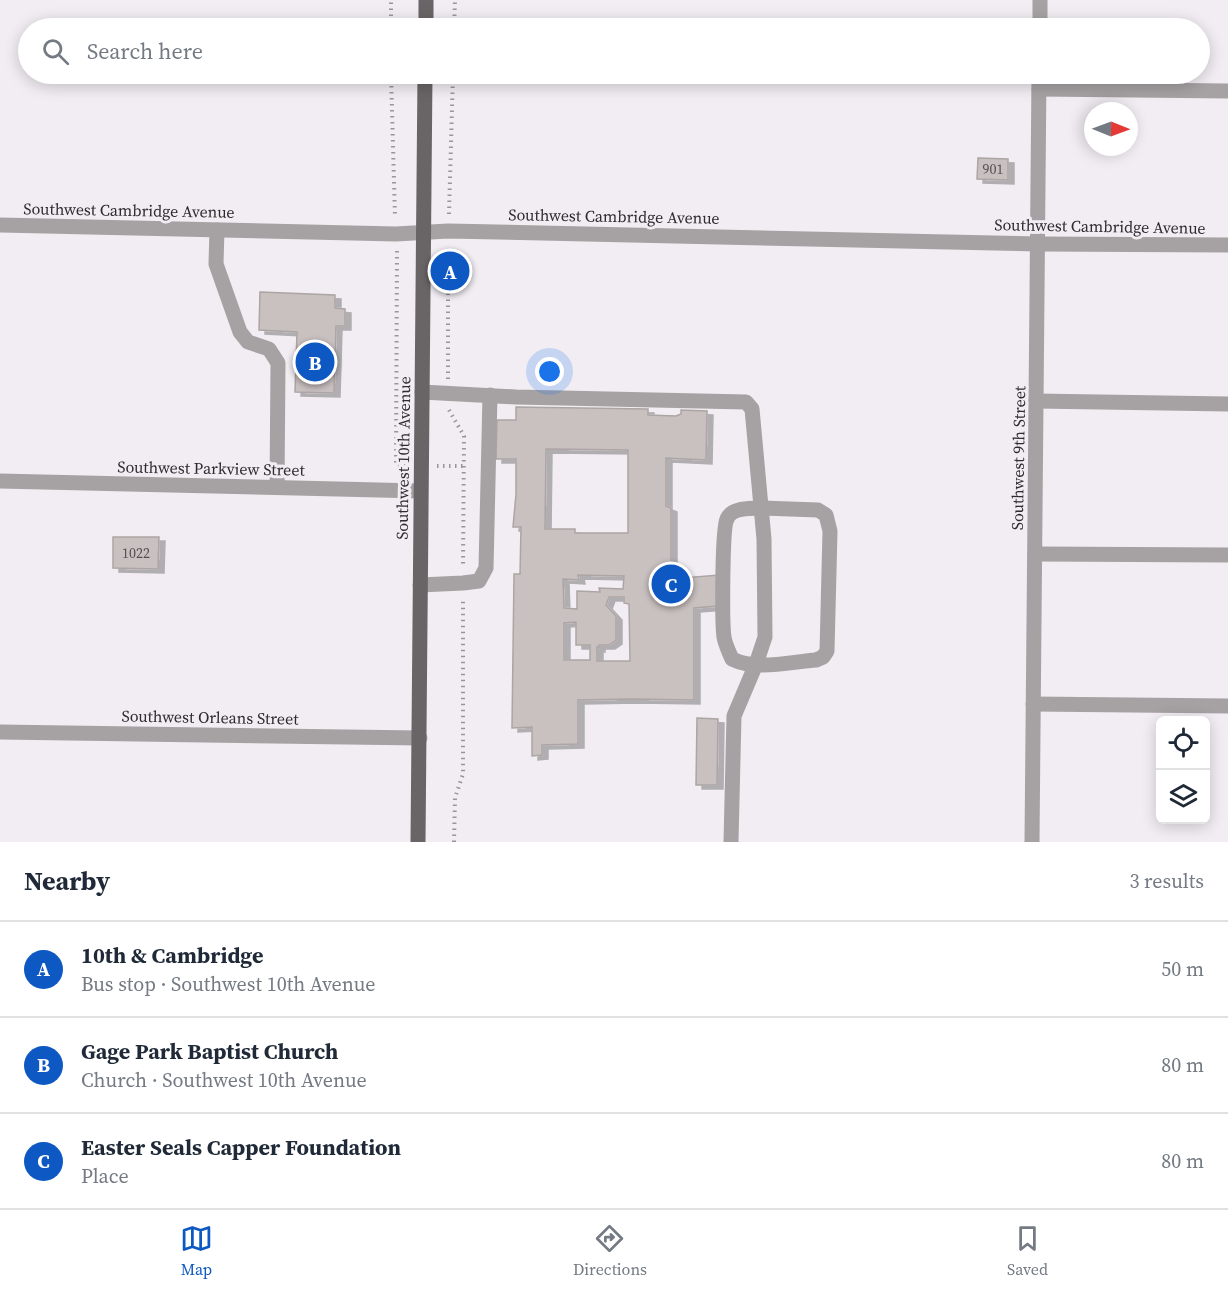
<!DOCTYPE html>
<html lang="en">
<head>
<meta charset="utf-8">
<style>
  body { margin:0; font-family:"Source Serif 4",serif; background:#f2f2f3; color:#1f2937 }
  .controls { position:absolute; right:18px; bottom:18px; display:grid; overflow:hidden; border-radius:9px; box-shadow:0 3px 15px #0003 }
  .controls button { width:54px; height:54px; display:grid; place-items:center; padding:0; border:0; border-bottom:2px solid #e0e1e3; background:#fff; color:#1f2937; font:30px sans-serif }
  .compass { position:absolute; left:1084px; top:102px; width:54px; height:54px; border-radius:50%; background:#fff; box-shadow:0 3px 15px #0003; rotate:91deg }
  .you { position:absolute; left:550px; top:372px; width:21px; height:21px; margin:-15px; border:4px solid #fff; border-radius:50%; background:#1a73e8; box-shadow:0 0 0 9px #1a73e833 }
  .badge { display:grid; place-items:center; width:39px; height:39px; border-radius:50%; background:#0d58c2; color:#fff; font-size:20px; font-weight:700 }
  .pin { position:absolute; translate:-50% -50%; border:3px solid #fff; box-shadow:0 2px 6px #0006 }
  .list { margin:0; padding:0; list-style:none }
  h2 { display:flex; justify-content:space-between; align-items:center; height:78px; margin:0; padding:0 24px; font-size:26px }
  h2 small { font-size:20px; font-weight:400; color:#747a83 }
  .list li { display:grid; grid-template-columns:39px 1fr auto; gap:18px; align-items:center; box-sizing:border-box; height:96px; padding:0 24px; border-top:2px solid #e0e1e3 }
  .list b { display:block; font-size:22px; white-space:nowrap }
  .list p { margin:0; font-size:20px; white-space:nowrap; color:#747a83 }
  .list em { font-size:20px; font-style:normal; color:#747a83 }
  .icon { flex:none; width:33px; height:33px; fill:none; stroke:currentColor; stroke-width:2; stroke-linecap:round; stroke-linejoin:round }
  .map { position:relative; flex:none; width:1228px; height:842px; overflow:hidden }
  .search { position:absolute; background:#fff; box-shadow:0 3px 15px #0003; left:18px; right:18px; top:18px; height:66px; display:flex; align-items:center; gap:15px; box-sizing:border-box; padding:0 21px; border-radius:33px; color:#747a83; font-size:22px }
  .sheet { height:366px; background:#fff }
  nav { display:flex; justify-content:space-around; align-items:center; box-sizing:border-box; height:84px; border-top:2px solid #e0e1e3; background:#fff; font-size:16px; color:#747a83 }
  nav a { display:grid; justify-items:center; gap:3px }
  nav .on { color:#0d58c2 }
  .map>svg:first-child { display:block }
  .building { fill:#c9c1c0; stroke:#aca5a4; stroke-width:1.5; fill-rule:evenodd; filter:url(#shadow) }
  .lines { fill:none; stroke-linecap:round; stroke-linejoin:round }
  .path { stroke:#99969a; stroke-width:4; stroke-dasharray:1.5 4.5; stroke-linecap:butt }
  .minor { stroke:#a6a2a3; stroke-width:15 }
  .major { stroke:#696465; stroke-width:15 }
  .labels { text-anchor:middle; dominant-baseline:central; stroke-width:6; stroke-linejoin:round; paint-order:stroke }
  .number-label { font-size:14px; fill:#545052 }
  .street-label { font-size:16px; fill:#2d2b2d; stroke:#f1edf3 }
</style>
</head>
<body>
<div class="map">
<svg width="1228" height="842" viewBox="0 0 1228 842">
  <defs>
    <filter id="shadow"><feDropShadow dx="6" dy="4" stdDeviation="0" flood-color="#0004"/></filter>
  </defs>
  <rect width="100%" height="100%" fill="#f1edf3"/>
  <g class="building">
    <polygon points="978,158 1008,159 1008,180 977,179"/>
    <polygon points="260,292 335,295 335,308 345,309 345,326 336,326 334,393 295,392 297,332 259,330"/>
    <path d="M516 407 648 409V415L676 416 681 414V410L707 411 706 460 666 458V506L671 508V579L719 575 718 606 694 608V700L632 699 578 700V744L542 745V755L532 756V727L512 728 514 574H520L521 527H513L516 494V459H496L497 420H516ZM546 449 628 450V533H575V529H545ZM578 575 624 576 623 589 599 588 600 592 577 591V609L564 608 563 579 579 580ZM609 597H624V603L629 604 630 661H597V647L599 648V645H609L616 640V616L606 605ZM576 622V645H590V660H564V623Z"/>
    <polygon points="113,537 159,537 158,569 113,568"/>
    <polygon points="697,718 718,719 717,785 696,785"/>
  </g>
  <g class="lines">
    <g class="path">
      <polyline points="391,28 391,0"/>
      <polyline points="454,28 455,0"/>
      <polyline points="391,74 395,217"/>
      <polyline points="449,214 453,74"/>
      <polyline points="397,251 396,465 405,466"/>
      <polyline points="448,379 448,248"/>
      <polyline points="449,410 464,436 463,567"/>
      <polyline points="437,466 464,466"/>
      <polyline points="454,842 455,798 463,774 463,598"/>
    </g>
    <g class="minor">
      <polyline points="1040,28 1040,0"/>
      <polyline points="1039,89 1228,91"/>
      <polyline points="0,225 396,234 448,231 1039,244 1228,245"/>
      <polyline points="217,230 216,264 240,332 248,342 269,349 278,363 277,487"/>
      <polyline points="422,392 516,397 746,402 752,409 764,539 765,637 756,664 734,716 731,842"/>
      <polyline points="1036,401 1228,404"/>
      <polyline points="0,481 420,491"/>
      <path d="M761 508 818 510 826 515 830 531 827 651 823 657 816 660C790 662 756 671 732 659 729 652 725 644 724 637 722 623 722 528 727 519 732 507 750 509 761 508Z"/>
      <polyline points="1035,554 1228,555"/>
      <polyline points="420,585 463,583 479,581 486,568 490,395"/>
      <polyline points="1033,704 1228,706"/>
      <polyline points="0,732 420,738"/>
      <polyline points="1032,842 1039,74"/>
    </g>
    <g class="major">
      <polyline points="426,0 426,28"/>
      <polyline points="418,842 425,74"/>
    </g>
  </g>
  <g class="labels">
    <g class="number-label">
      <text x="993" y="169">901</text>
      <text x="136" y="553">1022</text>
    </g>
    <g class="street-label">
      <text transform="translate(129 210) rotate(1)">Southwest Cambridge Avenue</text>
      <text transform="translate(614 216) rotate(1)">Southwest Cambridge Avenue</text>
      <text transform="translate(1100 226) rotate(1)">Southwest Cambridge Avenue</text>
      <text transform="translate(403 458) rotate(-89)">Southwest 10th Avenue</text>
      <text transform="translate(1018 458) rotate(-89)">Southwest 9th Street</text>
      <text transform="translate(211 468) rotate(1)">Southwest Parkview Street</text>
      <text transform="translate(210 717) rotate(1)">Southwest Orleans Street</text>
    </g>
  </g>
</svg>
<div class="controls">
<button><svg class="icon" aria-label="locate" viewBox="0 0 24 24"><circle cx="12" cy="12" r="6"/><path d="M12 2v4M12 18v4M2 12h4M18 12h4"/></svg></button>
<button><svg class="icon" aria-label="layers" viewBox="0 0 24 24"><path d="M12 4l9 5-9 5-9-5zM3 14l9 5 9-5"/></svg></button>
</div>
<svg class="compass" viewBox="-18 -18 36 36"><path d="M0-13l5 13h-10z" fill="#e53935"/><path d="M0 13l5-13h-10z" fill="#747a83"/></svg>
<div class="you"></div>
<div class="pin badge" style="left:450px;top:271px">A</div>
<div class="pin badge" style="left:315px;top:362px">B</div>
<div class="pin badge" style="left:671px;top:584px">C</div>
<div class="search"><svg class="icon" aria-label="search" viewBox="0 0 24 24"><circle cx="10" cy="10" r="6"/><path d="M15 15l6 6"/></svg>Search here</div>
</div>
<section class="sheet">
<h2>Nearby<small>3 results</small></h2>
<ul class="list">
<li><span class="badge">A</span><div><b>10th &amp; Cambridge</b><p>Bus stop · Southwest 10th Avenue</p></div><em>50 m</em></li>
<li><span class="badge">B</span><div><b>Gage Park Baptist Church</b><p>Church · Southwest 10th Avenue</p></div><em>80 m</em></li>
<li><span class="badge">C</span><div><b>Easter Seals Capper Foundation</b><p>Place</p></div><em>80 m</em></li>
</ul>
</section>
<nav>
<a class="on"><svg class="icon" aria-label="map" viewBox="0 0 24 24"><path d="M3 6l6-2 6 2 6-2v14l-6 2-6-2-6 2zM9 4v14M15 6v14"/></svg>Map</a>
<a><svg class="icon" aria-label="directions" viewBox="0 0 24 24"><path d="M12 3l9 9-9 9-9-9zM9 14v-3h6M13 9l2 2-2 2"/></svg>Directions</a>
<a><svg class="icon" aria-label="saved" viewBox="0 0 24 24"><path d="M7 4h10v16l-5-4-5 4z"/></svg>Saved</a>
</nav>
</body>
</html>
